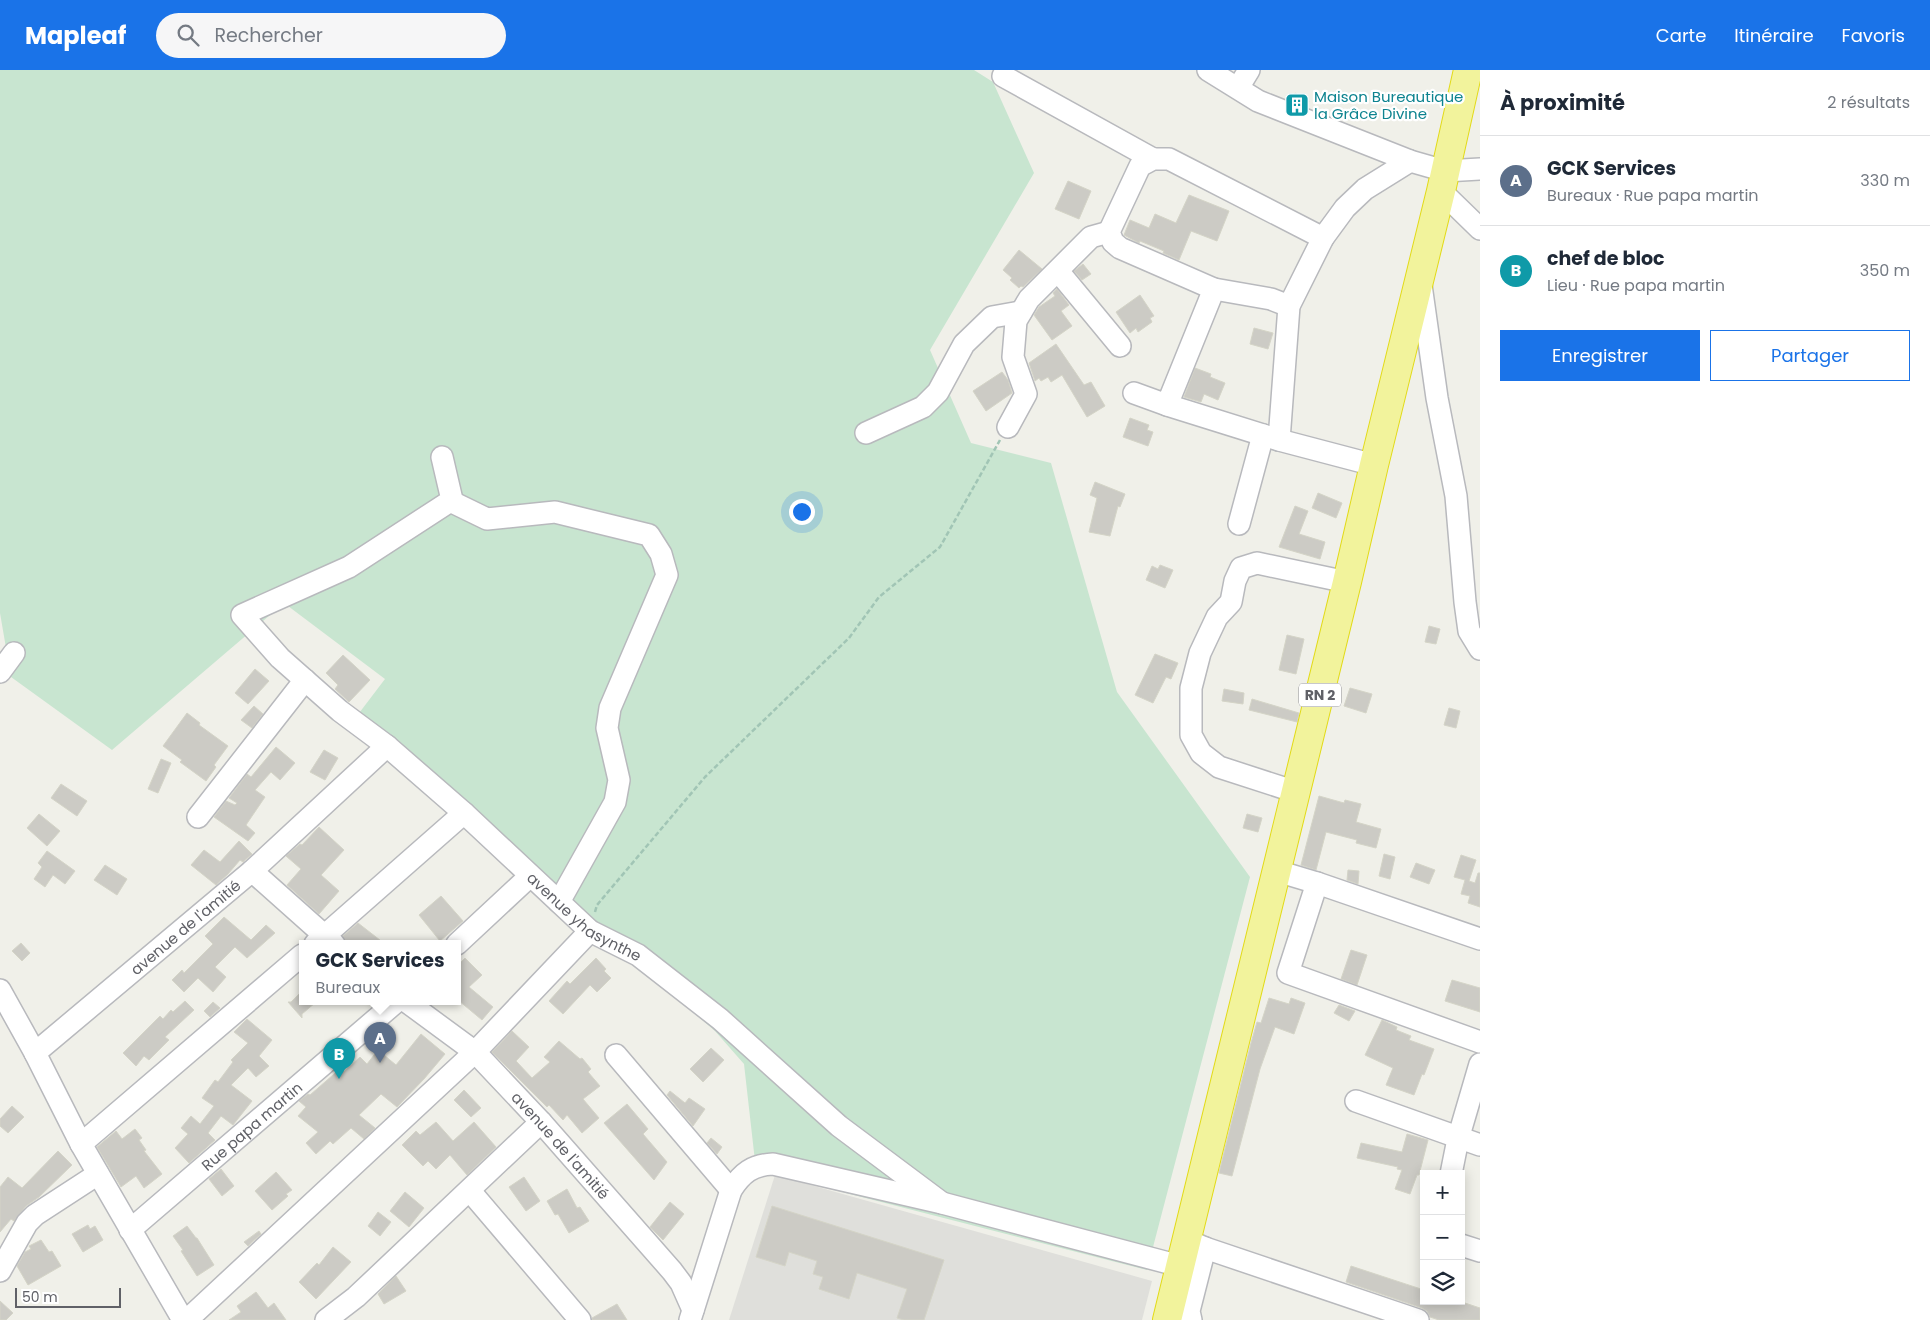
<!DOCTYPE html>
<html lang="fr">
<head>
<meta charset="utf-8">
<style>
  body { margin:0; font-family:Poppins,sans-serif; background:#f6f6f7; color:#1f2937 }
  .controls { position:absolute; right:15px; bottom:15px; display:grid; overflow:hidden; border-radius:0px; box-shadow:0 2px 12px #0003 }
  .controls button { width:45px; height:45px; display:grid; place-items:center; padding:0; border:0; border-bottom:1px solid #e0e1e3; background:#fff; color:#1f2937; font:25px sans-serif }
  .scale { position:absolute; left:15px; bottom:12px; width:106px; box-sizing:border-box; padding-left:5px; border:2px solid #606167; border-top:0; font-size:14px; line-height:18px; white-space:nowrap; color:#606167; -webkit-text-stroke:4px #fff; paint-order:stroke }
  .you { position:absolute; left:801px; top:441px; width:18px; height:18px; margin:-12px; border:4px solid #fff; border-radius:50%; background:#1a73e8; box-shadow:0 0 0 8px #1a73e833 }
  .badge { display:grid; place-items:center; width:32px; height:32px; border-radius:50%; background:#1a73e8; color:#fff; font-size:16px; font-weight:700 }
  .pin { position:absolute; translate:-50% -41px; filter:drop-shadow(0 1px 2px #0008) }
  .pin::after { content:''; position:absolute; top:26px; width:18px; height:15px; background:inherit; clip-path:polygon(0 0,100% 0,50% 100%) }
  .popup { position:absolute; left:299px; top:870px; width:162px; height:65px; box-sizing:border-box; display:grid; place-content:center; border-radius:0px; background:#fff; filter:drop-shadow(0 1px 4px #0005); font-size:16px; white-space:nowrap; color:#747a83 }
  .popup b { font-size:19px; color:#1f2937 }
  .popup::after { content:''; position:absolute; left:50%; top:100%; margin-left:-10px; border:10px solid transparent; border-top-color:#fff }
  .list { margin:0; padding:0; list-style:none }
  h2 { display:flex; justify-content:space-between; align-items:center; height:65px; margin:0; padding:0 20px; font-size:21px }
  h2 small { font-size:16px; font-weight:400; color:#747a83 }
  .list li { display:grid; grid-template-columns:32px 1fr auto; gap:15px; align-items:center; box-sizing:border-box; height:90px; padding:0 20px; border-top:1px solid #e0e1e3 }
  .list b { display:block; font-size:19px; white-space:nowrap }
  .list p { margin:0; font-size:16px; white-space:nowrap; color:#747a83 }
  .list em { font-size:16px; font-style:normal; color:#747a83 }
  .actions { display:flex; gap:10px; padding:15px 20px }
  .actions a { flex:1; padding:11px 0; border:1px solid #1a73e8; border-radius:0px; text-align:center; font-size:18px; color:#1a73e8 }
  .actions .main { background:#1a73e8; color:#fff }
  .icon { flex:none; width:28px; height:28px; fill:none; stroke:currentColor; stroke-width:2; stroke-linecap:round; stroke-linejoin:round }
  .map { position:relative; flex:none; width:1480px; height:1250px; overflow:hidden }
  header { display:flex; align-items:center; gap:30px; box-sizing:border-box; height:70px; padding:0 25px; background:#1a73e8; color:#fff }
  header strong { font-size:24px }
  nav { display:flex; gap:28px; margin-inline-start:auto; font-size:18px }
  .search { width:350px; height:45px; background:#f6f6f7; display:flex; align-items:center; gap:12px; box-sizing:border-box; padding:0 18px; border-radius:28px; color:#747a83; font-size:19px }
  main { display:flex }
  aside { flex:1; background:#fff }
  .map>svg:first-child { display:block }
  .industrial { fill:#dfdfdb }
  .green { fill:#c8e5d0 }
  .building { fill:#cccbc5; stroke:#d4d4c7 }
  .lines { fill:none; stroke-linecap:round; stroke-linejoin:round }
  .minor-casing { stroke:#b8b9bd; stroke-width:24 }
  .highway-casing { stroke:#e2da17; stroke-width:30 }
  .path { stroke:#a1c5b5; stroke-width:2.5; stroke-dasharray:5 2.5; stroke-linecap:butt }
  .minor { stroke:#fff; stroke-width:21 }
  .highway { stroke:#f2f39c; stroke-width:28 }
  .labels { text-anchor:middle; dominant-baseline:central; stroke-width:4.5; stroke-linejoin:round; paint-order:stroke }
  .shield { fill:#fff; stroke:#909095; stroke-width:1 }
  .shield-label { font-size:14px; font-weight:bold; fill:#606167 }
  .culture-label { font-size:15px; fill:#0d838f; stroke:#fff; text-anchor:start }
  .street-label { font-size:15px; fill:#606167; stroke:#fff }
</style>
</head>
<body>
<header>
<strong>Mapleaf</strong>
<div class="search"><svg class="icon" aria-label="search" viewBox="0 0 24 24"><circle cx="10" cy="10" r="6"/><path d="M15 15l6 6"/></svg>Rechercher</div>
<nav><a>Carte</a><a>Itinéraire</a><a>Favoris</a></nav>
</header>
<main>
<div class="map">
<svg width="1480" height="1250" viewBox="0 0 1480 1250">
  <rect width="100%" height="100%" fill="#f0f0e9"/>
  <polygon class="industrial" points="775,1105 1152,1211 1142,1250 729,1250"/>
  <polygon class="green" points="0,0 974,0 993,12 1034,103 930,280 971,373 1051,393 1117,622 1250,807 1147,1200 756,1100 744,994 715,961 606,867 563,847 350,655 385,609 284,533 112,680 11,607 0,543"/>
  <g class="building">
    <polygon points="1295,23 1309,31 1306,36 1290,30"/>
    <polygon points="1068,111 1091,121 1079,149 1055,139"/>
    <polygon points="1189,125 1229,141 1217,171 1191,161 1179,190 1163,183 1164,181 1140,171 1139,173 1124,165 1130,150 1149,158 1155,144 1176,153"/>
    <polygon points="1019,180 1042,199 1023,217 1021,216 1019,218 1010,210 1012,208 1003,200"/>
    <polygon points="1083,194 1091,204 1082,210 1074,201"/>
    <polygon points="1057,219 1069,235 1061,241 1072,256 1052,270 1034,245 1039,237 1055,226 1053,223"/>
    <polygon points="1140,225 1154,246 1150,248 1152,252 1138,262 1136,258 1130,263 1116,242"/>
    <polygon points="1254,258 1273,263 1268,279 1250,274"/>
    <polygon points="1056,274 1084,315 1091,312 1105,336 1087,347 1062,305 1051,312 1048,307 1041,311 1039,308 1035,311 1029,293"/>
    <polygon points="1195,298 1211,304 1210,307 1225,313 1218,330 1204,324 1201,332 1184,327"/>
    <polygon points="1002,302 1008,310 1012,323 986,341 973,321"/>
    <polygon points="1130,348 1149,355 1147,360 1153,362 1148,376 1123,367"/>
    <polygon points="1095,412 1125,424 1120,437 1118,436 1110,466 1089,462 1097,428 1090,425"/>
    <polygon points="1318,423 1342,433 1336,448 1312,438"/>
    <polygon points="1295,436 1308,441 1299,464 1325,472 1320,489 1279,477"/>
    <polygon points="1160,495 1173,500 1165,518 1146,510 1152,496 1158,499"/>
    <polygon points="1429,556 1440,559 1436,574 1425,572"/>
    <polygon points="1287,565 1304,569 1296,604 1279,600"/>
    <polygon points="1155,584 1178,593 1171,609 1166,607 1153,633 1135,625"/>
    <polygon points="343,585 370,610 349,632 335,619 338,615 326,603"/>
    <polygon points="255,599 269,611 248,634 235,623"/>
    <polygon points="1350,618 1372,624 1366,643 1344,636"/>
    <polygon points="1224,619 1244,623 1243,634 1222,631"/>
    <polygon points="1252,629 1299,643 1297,652 1249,640"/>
    <polygon points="254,636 263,644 252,658 241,650"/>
    <polygon points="1449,638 1460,641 1456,658 1444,655"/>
    <polygon points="187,643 200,653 199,655 228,676 214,695 216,697 206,711 180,692 182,690 163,676"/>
    <polygon points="276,677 295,693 280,710 271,702 255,720 265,727 246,755 255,763 248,771 214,747 226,731 235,735 237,733 229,728 247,704 251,707"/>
    <polygon points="324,680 338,688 325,710 310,702"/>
    <polygon points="161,689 171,693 158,723 148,719"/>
    <polygon points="61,714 87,731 77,746 51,728"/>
    <polygon points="1319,726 1344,733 1345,730 1361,734 1356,752 1381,759 1376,778 1356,773 1357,770 1326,762 1316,800 1301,795"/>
    <polygon points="39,744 60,761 47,776 27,758"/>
    <polygon points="1247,744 1262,748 1258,762 1243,758"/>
    <polygon points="319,757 344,780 321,805 339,821 319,844 287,815 301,799 286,786 300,774 302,775"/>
    <polygon points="239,771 252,784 243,792 240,790 228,804 216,815 191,795 204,780 220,792"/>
    <polygon points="47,781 75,801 65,814 53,805 45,817 34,809 42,797 38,793"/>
    <polygon points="1384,784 1395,787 1390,809 1379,806"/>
    <polygon points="1461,785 1476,790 1469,811 1475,813 1478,803 1480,803 1480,837 1468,833 1470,826 1461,824 1465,810 1454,807"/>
    <polygon points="1416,793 1435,800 1429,814 1410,807"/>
    <polygon points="105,795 127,809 117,825 94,810"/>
    <polygon points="1348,800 1359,801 1358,814 1347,810"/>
    <polygon points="441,826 463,851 440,871 419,845"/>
    <polygon points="224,847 251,870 266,855 275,863 247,888 235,877 215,897 226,907 213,922 198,908 184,922 172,910 182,900 184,903 213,874 205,866"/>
    <polygon points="358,853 385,874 349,874 346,872 343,866"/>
    <polygon points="21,873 30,883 22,891 12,881"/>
    <polygon points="1351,880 1367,885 1357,915 1341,909"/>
    <polygon points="465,888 482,905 469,917 493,937 482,950 458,930 458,895"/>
    <polygon points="596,888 606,899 604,901 611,908 597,922 590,915 563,944 549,931 567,911 570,914"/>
    <polygon points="1452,910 1480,918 1480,942 1445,931"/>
    <polygon points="302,921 302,932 316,932 302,944 302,948 288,932 291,932"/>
    <polygon points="1269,928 1289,934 1291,928 1305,933 1294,964 1275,957 1260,999 1232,1106 1219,1103 1251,973 1257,952 1261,953"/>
    <polygon points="185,931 194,940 165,967 169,970 149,990 144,986 136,996 123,983 160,946 163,949 171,940 173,942"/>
    <polygon points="213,932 220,938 210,947 204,941"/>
    <polygon points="1339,935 1355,941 1349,951 1334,943"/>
    <polygon points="247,949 272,970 259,986 269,996 256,1007 248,998 231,1015 252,1031 233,1055 221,1046 208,1063 215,1070 189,1093 175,1078 188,1064 181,1058 191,1046 200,1054 214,1036 202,1028 215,1010 218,1012 233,992 231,990 248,973 234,962"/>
    <polygon points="1382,950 1397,957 1396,960 1411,966 1409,970 1434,979 1424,1005 1422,1004 1414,1025 1386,1015 1393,998 1365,985"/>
    <polygon points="512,961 529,977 516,991 532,1008 550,992 544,987 559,971 580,989 582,988 591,999 588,1002 600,1016 583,1029 599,1048 582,1063 567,1045 563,1050 549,1035 547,1037 492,982"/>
    <polygon points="421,964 445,984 424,1009 397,1037 381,1024 359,1045 375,1058 364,1069 351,1058 333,1074 330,1071 316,1084 306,1073 318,1062 298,1046 306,1037 299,1031 308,1024 310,1025 341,998 344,1002 360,987 367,994 378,980 396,995"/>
    <polygon points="711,978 724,990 703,1012 690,999"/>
    <polygon points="464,1020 481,1038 471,1047 454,1030"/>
    <polygon points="670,1021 685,1033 689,1028 705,1039 693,1056 667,1025"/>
    <polygon points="627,1034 648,1059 643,1064 667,1092 654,1110 604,1053"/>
    <polygon points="12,1036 24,1047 8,1063 0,1056 0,1049"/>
    <polygon points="436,1052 453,1071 474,1052 496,1077 467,1105 450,1085 436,1099 428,1091 423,1096 402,1075 416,1061 420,1065"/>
    <polygon points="135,1059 142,1068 139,1070 146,1080 144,1081 162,1104 144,1118 136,1106 121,1117 97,1077 116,1061 122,1069"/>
    <polygon points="1407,1064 1428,1070 1419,1105 1417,1105 1410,1124 1395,1119 1402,1100 1397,1099 1398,1097 1357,1088 1361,1073 1402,1082"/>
    <polygon points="711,1068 722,1077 717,1084 707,1073"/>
    <polygon points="58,1081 72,1095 39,1127 26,1136 14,1151 11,1149 0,1162 0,1117 8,1107 22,1118"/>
    <polygon points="221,1099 234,1116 222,1126 209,1109"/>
    <polygon points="276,1102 292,1120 286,1124 288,1126 272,1140 255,1121"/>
    <polygon points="524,1107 540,1131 526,1141 509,1117"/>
    <polygon points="567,1119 577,1138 580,1137 589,1151 569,1163 558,1144 555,1145 547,1131"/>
    <polygon points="405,1122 424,1138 409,1157 390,1141"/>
    <polygon points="670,1132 684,1144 663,1170 650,1157"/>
    <polygon points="772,1136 944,1190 924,1250 904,1250 897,1248 907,1219 857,1203 849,1229 819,1219 823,1207 813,1204 817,1191 789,1182 785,1196 756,1187"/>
    <polygon points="378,1142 391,1152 380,1166 368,1156"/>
    <polygon points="88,1155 90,1159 95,1156 103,1170 83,1182 72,1164"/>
    <polygon points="187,1156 196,1168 197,1168 214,1195 197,1206 181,1181 183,1180 173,1166"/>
    <polygon points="259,1161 261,1164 248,1176 244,1172"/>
    <polygon points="41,1170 49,1182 52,1181 61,1196 28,1215 17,1196 25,1182 31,1179 29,1176"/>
    <polygon points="333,1177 351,1192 316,1229 299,1212 317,1193 319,1195"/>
    <polygon points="1351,1196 1424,1220 1424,1231 1459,1231 1480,1238 1480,1250 1439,1250 1430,1247 1427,1241 1422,1238 1346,1212"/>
    <polygon points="396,1206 406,1221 384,1234 378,1224"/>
    <polygon points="256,1222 268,1238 274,1233 286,1250 229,1250 241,1242 237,1236"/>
    <polygon points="0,1231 13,1243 6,1250 0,1250"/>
    <polygon points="617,1234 627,1250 592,1250 592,1248"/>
  </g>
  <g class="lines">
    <g class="minor-casing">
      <g id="minor">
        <polyline points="1208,0 1258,31 1410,91 1445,101 1480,99"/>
        <polyline points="1003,6 1153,89"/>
        <polyline points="1238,18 1249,0"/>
        <polyline points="1441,121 1480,159"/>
        <polyline points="1058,201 1120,276"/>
        <polyline points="1421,215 1437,328 1456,426 1465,532 1469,561 1480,579"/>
        <polyline points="1214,219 1120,178 1113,172 1109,162 1140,96 1153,89 1169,89 1323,168"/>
        <polyline points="1134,323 1167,335 1214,219 1271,229 1289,236"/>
        <polyline points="1167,335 1279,370 1374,395"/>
        <polyline points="1008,357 1026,324 1013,287 1016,251 1029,229 1091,167 1109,162"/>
        <polyline points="866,363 923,337 938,322 964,274 992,247 1021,242"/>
        <polyline points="1279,370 1289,236 1323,168 1345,138 1365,119 1410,91"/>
        <path id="s1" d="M442 387 452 430 349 497 242 545 280 588 340 641 387 676 464 743 590 861 638 885 720 949 839 1056 942 1133"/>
        <polyline points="450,431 487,449 555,442 649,465 661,484 667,505 610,638 607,658 619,710 615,732 559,832"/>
        <polyline points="1239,454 1263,365"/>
        <polyline points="0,602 14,583"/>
        <polyline points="1296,722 1219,697 1201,683 1191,665 1191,618 1200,583 1217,547 1231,532 1235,511 1241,498 1257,493 1347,512"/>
        <polyline points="198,747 305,610"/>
        <polyline points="252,801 387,676"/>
        <polyline points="1277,801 1317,813 1480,869"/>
        <polyline points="1317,813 1288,903 1480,972"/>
        <polyline points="315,874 464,743"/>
        <polyline points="457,874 530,806"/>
        <polyline points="0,920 35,983 81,1074 183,1250"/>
        <path id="s2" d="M407 932 475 982 541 1052 672 1201 681 1213 693 1240"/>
        <path id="s3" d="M35 983 252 801 334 874"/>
        <polyline points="616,985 731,1120"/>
        <polyline points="1356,1031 1480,1075"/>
        <polyline points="81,1074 302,885"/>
        <polyline points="1451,1104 1458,1069 1480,994"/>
        <polyline points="470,1121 580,1250"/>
        <path id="s4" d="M130 1160 396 932"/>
        <polyline points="1187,1170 1205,1178 1418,1250"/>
        <polyline points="1461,1175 1480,1181"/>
        <polyline points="0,1201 27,1153 35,1145 98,1104"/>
        <polyline points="187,1250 475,982 590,861"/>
        <polyline points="326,1250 356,1227 541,1052"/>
        <path d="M690 1250 731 1120C742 1103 752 1095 773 1094L942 1133 1180 1196"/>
        <polyline points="1191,1250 1189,1241 1205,1178"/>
      </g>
    </g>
    <g class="highway-casing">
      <polyline id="highway" points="1167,1250 1347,512 1374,395 1441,121 1468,0"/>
    </g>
    <polyline class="path" points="595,842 597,835 705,707 849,568 879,527 940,477 1000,370"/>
    <use href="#minor" class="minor"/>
    <use href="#highway" class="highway"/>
  </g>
  <defs>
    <g id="building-square" transform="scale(1.25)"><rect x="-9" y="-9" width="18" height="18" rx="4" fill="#0f9aa8" stroke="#fff"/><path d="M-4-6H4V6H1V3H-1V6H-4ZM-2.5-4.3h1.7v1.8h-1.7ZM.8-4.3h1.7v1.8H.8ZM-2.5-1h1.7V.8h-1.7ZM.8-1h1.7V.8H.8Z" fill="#fff"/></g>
  </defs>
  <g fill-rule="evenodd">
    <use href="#building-square" x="1297" y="35"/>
  </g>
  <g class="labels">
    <rect class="shield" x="1299" y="613.5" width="42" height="23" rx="4"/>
    <g class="shield-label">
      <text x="1320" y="625">RN 2</text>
    </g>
    <g class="culture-label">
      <text x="1314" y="26">Maison Bureautique<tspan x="1314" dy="17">la Grâce Divine</tspan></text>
    </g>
    <g class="street-label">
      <text stroke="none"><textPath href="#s1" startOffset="742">avenue yhasynthe</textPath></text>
      <text stroke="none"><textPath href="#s3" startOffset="196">avenue de l'amitié</textPath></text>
      <text stroke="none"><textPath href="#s4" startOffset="160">Rue papa martin</textPath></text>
      <text stroke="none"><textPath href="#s2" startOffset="211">avenue de l'amitié</textPath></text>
    </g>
  </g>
</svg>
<div class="controls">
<button>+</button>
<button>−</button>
<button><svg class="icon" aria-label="layers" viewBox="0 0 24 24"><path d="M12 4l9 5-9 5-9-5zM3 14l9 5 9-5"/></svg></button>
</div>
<div class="scale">50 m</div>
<div class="you"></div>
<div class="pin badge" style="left:380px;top:993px;background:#5c6f8a">A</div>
<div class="popup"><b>GCK Services</b>Bureaux</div>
<div class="pin badge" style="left:339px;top:1009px;background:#0f9aa8">B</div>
</div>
<aside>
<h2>À proximité<small>2 résultats</small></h2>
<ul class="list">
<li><span class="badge" style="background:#5c6f8a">A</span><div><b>GCK Services</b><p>Bureaux · Rue papa martin</p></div><em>330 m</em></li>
<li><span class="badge" style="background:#0f9aa8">B</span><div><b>chef de bloc</b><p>Lieu · Rue papa martin</p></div><em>350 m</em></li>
</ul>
<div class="actions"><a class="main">Enregistrer</a><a>Partager</a></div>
</aside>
</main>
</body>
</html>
